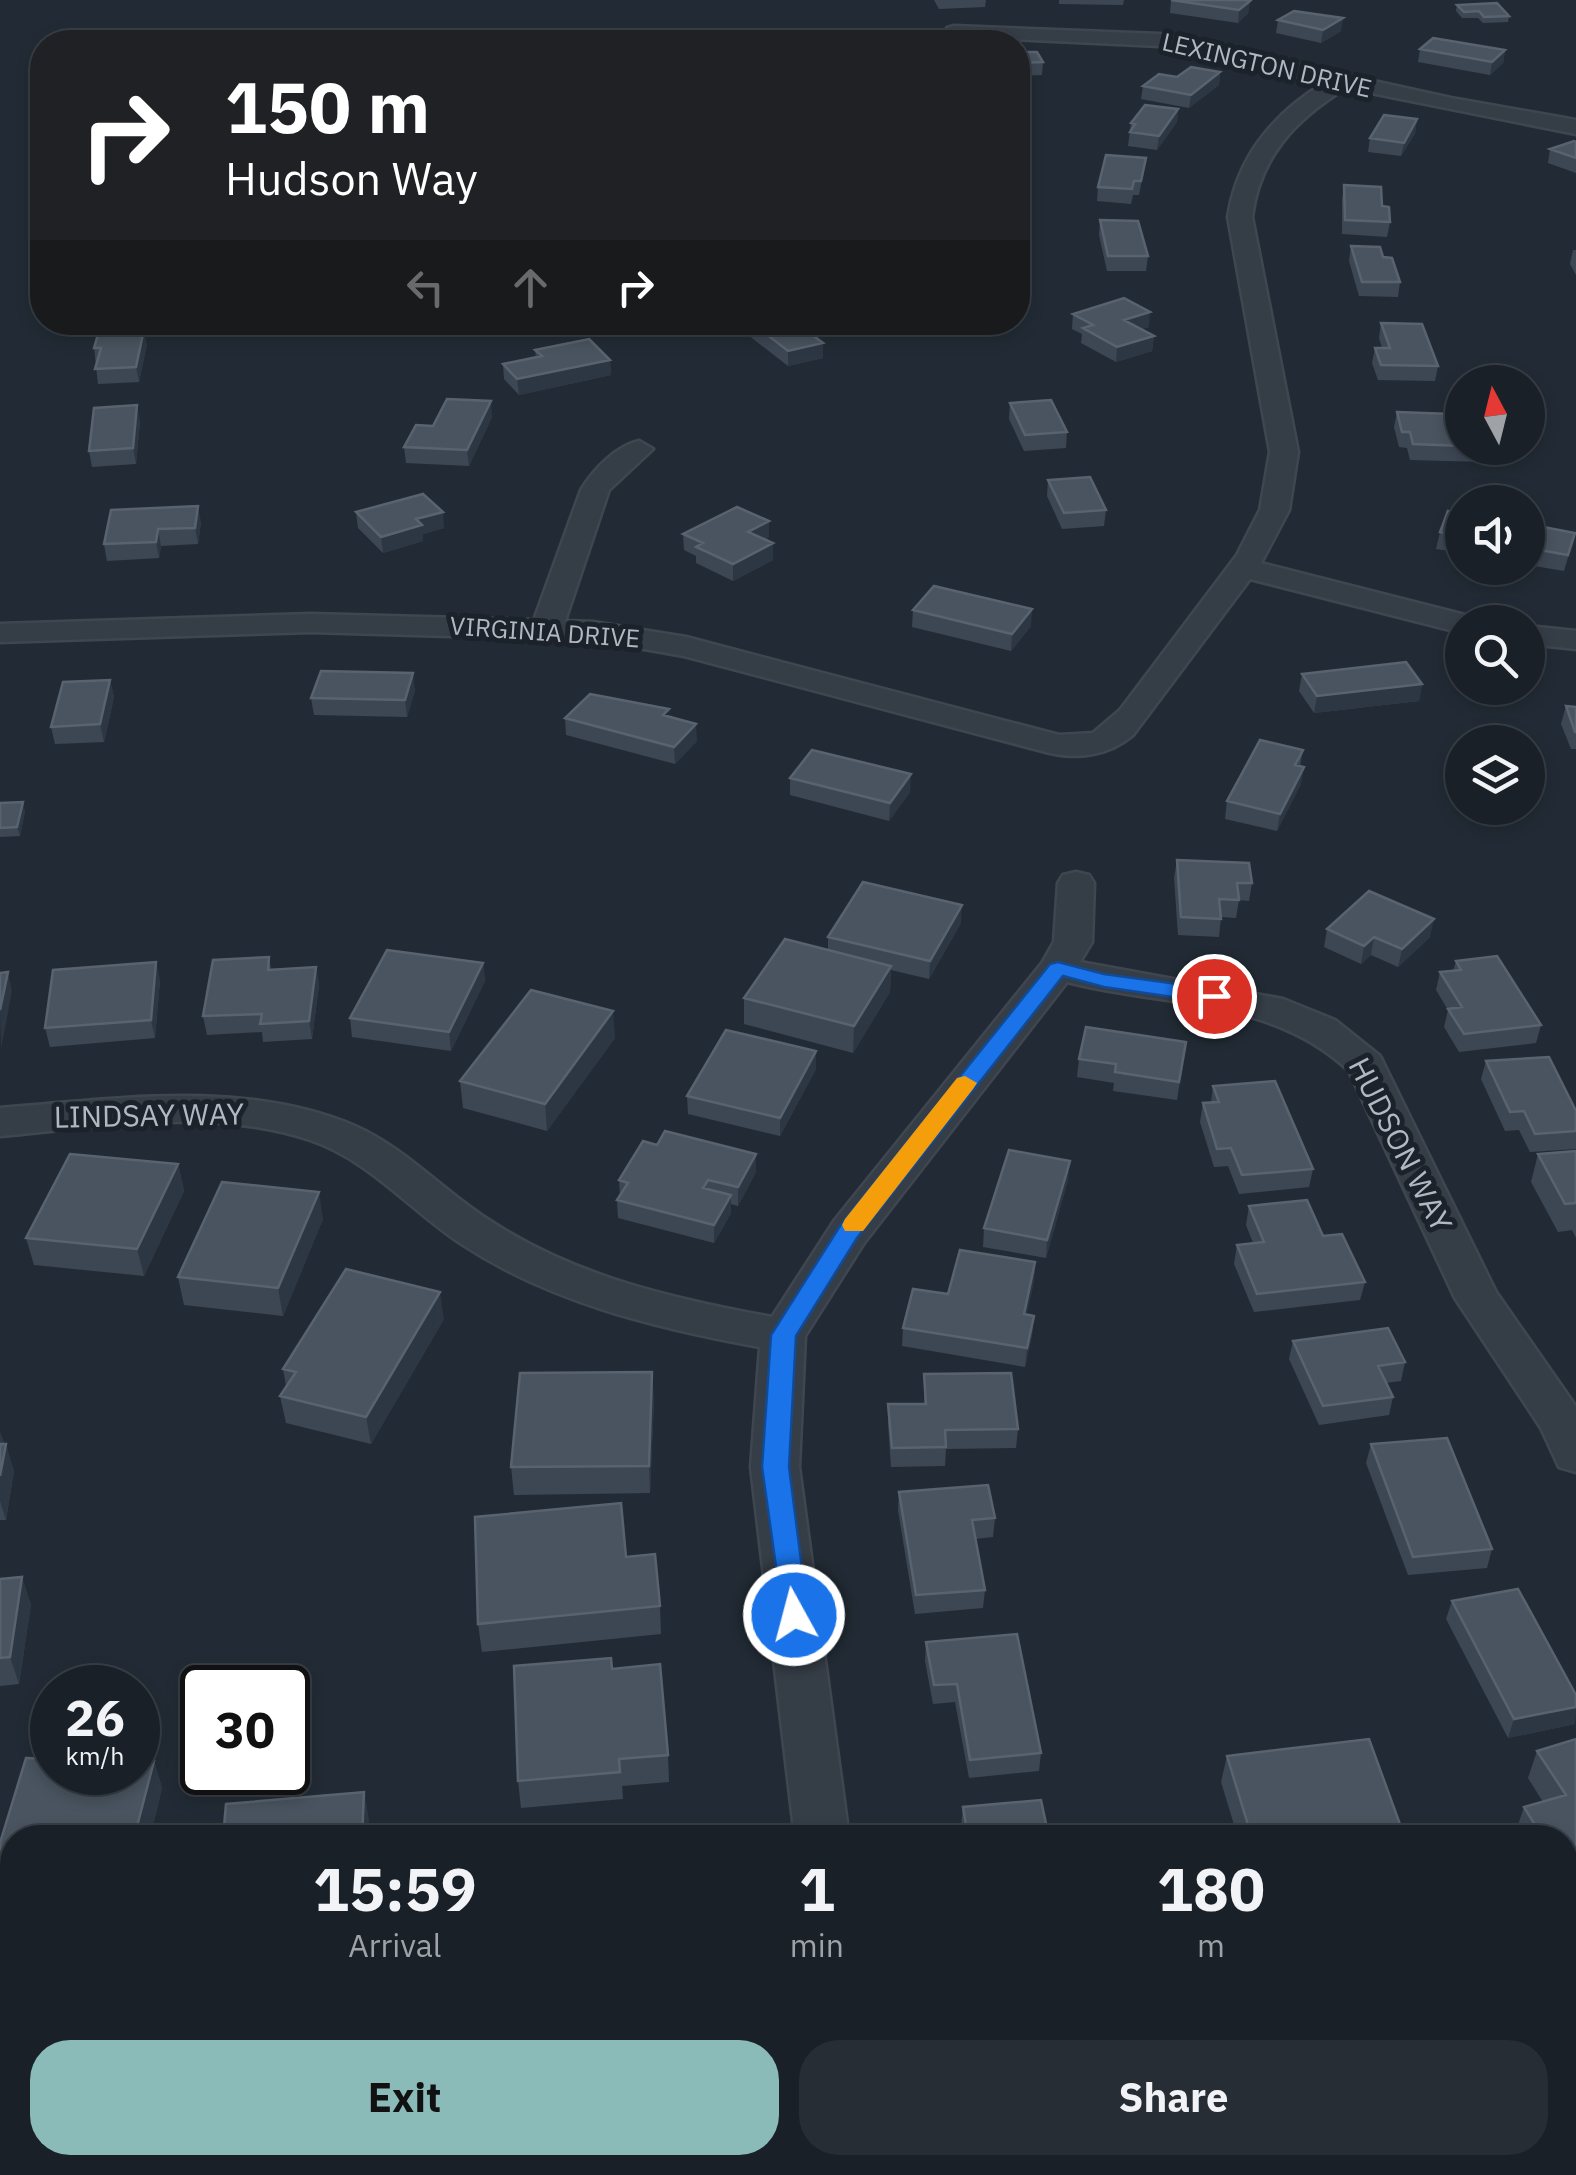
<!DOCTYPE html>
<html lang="en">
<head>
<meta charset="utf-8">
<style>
  :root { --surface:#1a2028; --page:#272d34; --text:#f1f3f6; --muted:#9fa3a8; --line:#383e45; --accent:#8bbbb9 }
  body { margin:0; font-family:"IBM Plex Sans",sans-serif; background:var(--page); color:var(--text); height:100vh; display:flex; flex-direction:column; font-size:38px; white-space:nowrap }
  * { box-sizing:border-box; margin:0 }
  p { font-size:32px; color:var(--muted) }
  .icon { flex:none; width:55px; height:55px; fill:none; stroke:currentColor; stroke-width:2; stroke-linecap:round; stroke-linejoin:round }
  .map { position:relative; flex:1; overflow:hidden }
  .sheet { position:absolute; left:0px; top:1825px; width:1578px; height:350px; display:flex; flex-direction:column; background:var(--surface); border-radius:40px 40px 0 0; box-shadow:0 5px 15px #0003,0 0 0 2px var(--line) }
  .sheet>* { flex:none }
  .top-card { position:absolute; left:30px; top:30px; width:1000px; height:305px; border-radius:40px; box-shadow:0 5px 15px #0003,0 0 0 2px var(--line); background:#202124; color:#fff; overflow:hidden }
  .needle { width:65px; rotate:353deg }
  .buttons { position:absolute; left:1445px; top:365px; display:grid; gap:20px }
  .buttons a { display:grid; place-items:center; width:100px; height:100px; border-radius:50%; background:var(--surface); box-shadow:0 5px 15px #0003,0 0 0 2px var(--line); font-size:50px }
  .speed { position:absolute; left:30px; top:1665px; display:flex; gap:20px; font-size:50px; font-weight:700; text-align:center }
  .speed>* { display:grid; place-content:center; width:130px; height:130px; border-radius:50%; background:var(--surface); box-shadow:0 5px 15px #0003,0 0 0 2px var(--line); line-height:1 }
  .speed small { font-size:25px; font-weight:400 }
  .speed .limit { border:5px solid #111; border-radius:15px; background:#fff; color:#111 }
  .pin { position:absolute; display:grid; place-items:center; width:85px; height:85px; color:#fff; margin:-42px; border:5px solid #fff; border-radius:50%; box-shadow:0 2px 10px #0007 }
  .me { position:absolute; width:110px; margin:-55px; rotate:353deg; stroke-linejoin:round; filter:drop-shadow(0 0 8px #0008) }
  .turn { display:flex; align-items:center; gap:35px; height:210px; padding:0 30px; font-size:45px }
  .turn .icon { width:130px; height:130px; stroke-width:2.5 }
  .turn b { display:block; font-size:70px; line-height:85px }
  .lanes { display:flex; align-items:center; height:95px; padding:0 30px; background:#0003; justify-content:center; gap:50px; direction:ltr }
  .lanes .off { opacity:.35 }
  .eta { display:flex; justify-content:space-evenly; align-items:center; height:170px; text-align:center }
  .eta b { font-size:60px; font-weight:700; line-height:70px }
  .button { display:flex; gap:20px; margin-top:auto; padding:20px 30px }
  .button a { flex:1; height:115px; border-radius:40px; background:var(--accent); color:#111; font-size:40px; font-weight:700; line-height:115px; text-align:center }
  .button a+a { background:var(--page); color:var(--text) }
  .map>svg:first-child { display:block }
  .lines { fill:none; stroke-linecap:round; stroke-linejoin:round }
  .minor-casing { stroke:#3f464f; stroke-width:5 }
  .minor { fill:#353d46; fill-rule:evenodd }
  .wall { fill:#3d4754 }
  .shaded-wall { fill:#2d3743 }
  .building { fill:#495460; stroke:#59636f; stroke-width:2.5 }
  .route { fill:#1a73e8; stroke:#114b97; stroke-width:2.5 }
  .slow { fill:#f59e0b }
  .labels { text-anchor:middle; stroke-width:10; stroke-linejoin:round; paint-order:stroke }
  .far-street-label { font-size:25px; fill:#b0b8c2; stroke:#1b222a }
  .street-label { font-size:30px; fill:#b0b8c2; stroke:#1b222a }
</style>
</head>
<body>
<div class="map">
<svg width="1576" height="2175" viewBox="0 0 1576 2175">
  <rect width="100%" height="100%" fill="#222b35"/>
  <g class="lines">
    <defs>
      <path id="minor" d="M954,26L1160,34L1451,98L1576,120V134L1346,88C1295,120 1260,156 1252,217L1298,452L1289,510L1261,563L1473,617L1477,622H1462V633L1250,579L1133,735C1108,756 1077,760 1046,752L684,656L593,640L311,632L0,642V624L311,614L534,620L581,490C593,470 616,446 639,441L653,449L609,490L565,621L593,622L686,637L1059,735L1093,733L1120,710L1237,555L1260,510L1270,452L1228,217C1237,157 1273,114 1324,83L1160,46L947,36V28Z
        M1528,626L1576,631V649L1528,644Z
        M1076,872L1089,875L1094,883L1092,942L1080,962L1283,999L1335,1020L1380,1056L1496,1292L1576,1407V1472L1559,1467L1541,1428L1455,1298L1349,1071C1273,998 1164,1007 1067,982L864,1243L805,1336L799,1467L849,1838H795L751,1467L760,1347C656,1328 549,1302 460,1243C409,1209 369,1160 310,1140C213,1107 100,1127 0,1136V1108C116,1099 244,1079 355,1126C407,1149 445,1193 492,1222C577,1277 673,1299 772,1317L834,1221L1042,963L1054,942L1058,883L1063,875Z
        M1576,2008V2062L1565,2063V2009Z
        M0,2040L12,2042V2098L0,2096Z
        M833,2162H893L894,2175H834Z"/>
    </defs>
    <use href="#minor" class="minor-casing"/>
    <use href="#minor" class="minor"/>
  </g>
  <path class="wall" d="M934,0H986L985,7L939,9Z
    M1059,0H1124L1123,5L1059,4Z
    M1171,0L1250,1L1248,13L1238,23L1170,13Z
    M1457,5L1509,16L1508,22L1483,23L1478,18H1462L1456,11Z
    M1278,20L1341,31L1321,43L1276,33Z
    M1420,49L1505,50L1503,63L1490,75L1418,62Z
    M1018,52L1043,62L1042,75L1018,76Z
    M1220,72L1219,85L1189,108L1141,99L1143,86L1177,77Z
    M1178,109L1177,122L1157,150L1128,146L1131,123Z
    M1417,119L1415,133L1401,156L1368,152L1370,138Z
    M1576,142V173L1548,163L1550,149Z
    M1146,158L1139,195H1133L1131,204L1097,201L1098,187Z
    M1344,185L1382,206L1390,222L1387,237L1342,234V199Z
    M1100,220L1148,256L1146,271H1107L1099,235Z
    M1351,246L1383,257L1400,282L1398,297L1359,296L1349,261Z
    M1573,250H1576V275L1570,264Z
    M1073,314L1149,327L1141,329L1154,336L1152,351L1116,362L1081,343L1082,334L1072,329Z
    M748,322H795L823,343V358L788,366L748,335Z
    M1381,323L1438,366L1435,381L1378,380L1372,363L1375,348H1382L1379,338Z
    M147,344L139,382L98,384L94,348Z
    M535,350L610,360L611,375L519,395L504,379L503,364L536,357Z
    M1010,403L1067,432L1066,448L1024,451L1009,419Z
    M1397,412L1454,428H1462V448H1486L1483,462L1410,460L1407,448L1399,447L1394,427Z
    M492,417L469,466L406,463L404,447L433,426Z
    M140,421L136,464L92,467L89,451Z
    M1048,480L1106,510L1104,526L1062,529L1047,496Z
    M111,510L201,522L198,544L161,546L159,558L107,561L104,544Z
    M356,512L444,528L423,534V541L383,553L358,528Z
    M1462,513V553L1436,549L1440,532Z
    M769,521V537L765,540L773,543V560L733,581L696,563V556L684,550L683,534Z
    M1528,524L1575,533L1564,571L1528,565Z
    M913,610L1031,626L1011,651L912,627Z
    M1302,674L1422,684L1419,701L1314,713L1299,691Z
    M110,680L114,697L104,742L55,744L51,727Z
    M415,690L407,717L314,715L311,698Z
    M1566,706L1576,707V749H1571L1561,724Z
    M565,718L697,741L675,764L566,735Z
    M1303,750L1300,766L1301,784L1277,831L1225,819L1227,801Z
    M790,778L910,792L889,821L790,795Z
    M0,803L25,811L20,836L0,837Z
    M1177,860L1252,883L1249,901L1239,900L1236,918L1221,917L1219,937L1178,935L1174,878Z
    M961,923L929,979L891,970L890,992L853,1053L744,1024V998L828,950V937Z
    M1327,929L1430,937L1398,967L1371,955L1361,964L1324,947Z
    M269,957L271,969L316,967L319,985L312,1039L263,1042L262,1032L207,1035L203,1016Z
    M1456,961L1541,1025L1536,1043L1459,1052L1444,1027L1448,1010L1436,990L1440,972L1453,971Z
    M483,963L485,981L451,1051L352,1037L350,1018Z
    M160,980L155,1038L50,1047L45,1028Z
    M615,1038L547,1131L463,1108L460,1081Z
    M1186,1042L1177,1100L1113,1091L1114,1083L1077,1077L1079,1059Z
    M1486,1061L1576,1111V1149L1530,1152L1519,1130L1505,1131L1481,1079Z
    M816,1069L780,1136L688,1114L687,1096Z
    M1213,1086L1313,1169L1309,1187L1239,1194L1228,1166L1214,1167L1200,1122L1203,1103L1211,1102Z
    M657,1145L756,1154V1172L738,1206L731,1204V1213L714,1243L618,1218L617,1200L620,1196L619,1180Z
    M1576,1151V1238L1572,1230L1558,1232L1531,1182L1538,1154Z
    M178,1164L184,1191L144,1276L34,1265L26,1238Z
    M1068,1180L1046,1258L983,1247L984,1228Z
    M1249,1206L1323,1236L1365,1282L1360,1300L1254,1312L1234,1264L1237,1245L1253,1243L1246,1225Z
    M323,1219L283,1316L184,1305L178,1277Z
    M1035,1262L1034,1281L1026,1315L1034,1316L1032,1335L1025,1367L902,1346L903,1328L948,1294Z
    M444,1319L371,1444L286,1423L280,1396L286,1386L283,1369Z
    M1293,1341L1405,1362L1401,1381L1386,1383L1393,1397L1389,1415L1319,1425L1289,1359Z
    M924,1374L1018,1429L1016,1448L946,1449L945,1466L891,1467L888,1423V1404H924Z
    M654,1399L650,1493L514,1495L511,1467Z
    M0,1432L14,1471L6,1520H0Z
    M1371,1444L1492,1549L1487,1568L1408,1575L1366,1463Z
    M899,1492L995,1518L993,1537L975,1539L985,1590L983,1608L915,1614L898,1510Z
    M626,1557L660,1606L661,1634L482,1652L478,1624Z
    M0,1579L31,1604L19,1684L0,1686Z
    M1452,1601L1576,1695L1575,1724L1508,1738L1446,1619Z
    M926,1642L1041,1753L1039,1771L969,1778L955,1702L933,1704L925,1661Z
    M612,1669L668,1755L669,1782L622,1786L623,1799L521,1808L518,1781Z
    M1576,1739V1902L1565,1905V1838H1517L1515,1834L1524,1807L1543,1802L1528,1778L1537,1751Z
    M1227,1756L1405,1838H1238L1221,1782Z
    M26,1758L52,1759V1772H138V1761H154L162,1788L150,1838H12V1911H0V1843Z
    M963,1807L1049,1838H964L961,1826Z"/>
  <path class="shaded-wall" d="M1250,1L1248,13L1238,23L1239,10Z
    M1343,18L1341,31L1321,43L1323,30Z
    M1505,50L1503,63L1490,75L1492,62Z
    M1220,72L1219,85L1189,108L1191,95Z
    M1178,109L1177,122L1157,150L1159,136Z
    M1417,119L1415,133L1401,156L1404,143Z
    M1150,312L1149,327L1122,335L1124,320Z
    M144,329L147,344L139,382L136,367Z
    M1154,336L1152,351L1116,362L1117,347Z
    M823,343V358L788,366V351Z
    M610,360L611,375L519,395L517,379Z
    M491,401L492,417L469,466L467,450Z
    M137,405L140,421L136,464L133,448Z
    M198,506L201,522L198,544L195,528Z
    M443,512L444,528L423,534V541L383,553L381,537L416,519Z
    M769,521V537L748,548V532Z
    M158,529L161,546L159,558L156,542Z
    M773,543V560L733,581V564Z
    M1032,609L1031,626L1011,651L1012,634Z
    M413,673L415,690L407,717L405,700Z
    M110,680L114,697L104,742L100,724Z
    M1422,684L1419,701L1314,713L1317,696Z
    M696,724L697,741L675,764L674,747Z
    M1304,767L1301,784L1277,831L1280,814Z
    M911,774L910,792L889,821L890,803Z
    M23,802L25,811L20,836L17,827Z
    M962,905L961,923L929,979L930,961Z
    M1434,919L1430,937L1398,967L1402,949Z
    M1374,937L1371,955L1361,964L1364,946Z
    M156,962L160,980L155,1038L151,1020Z
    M483,963L485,981L451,1051L449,1032Z
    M891,966L890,992L853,1053L854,1026Z
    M316,967L319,985L312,1039L309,1021Z
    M8,972L12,991L1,1049L0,1010Z
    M613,1011L615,1038L547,1131L545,1104Z
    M816,1051V1069L780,1136V1118Z
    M756,1154V1172L738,1206V1187Z
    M1070,1161L1068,1180L1046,1258L1047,1240Z
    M178,1164L184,1191L144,1276L137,1249Z
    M319,1192L323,1219L283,1316L278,1288Z
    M731,1195V1213L714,1243V1225Z
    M1035,1262L1034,1281L1023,1333L1024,1314Z
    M440,1292L444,1319L371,1444L366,1417Z
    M1034,1316L1032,1335L1025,1367L1027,1348Z
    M652,1372L654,1399L650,1493L649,1466Z
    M0,1432L5,1448L6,1444L14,1471L6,1520L0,1501Z
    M22,1577L31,1604L19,1684L10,1657Z
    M1576,1707L1575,1724L1508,1738L1514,1719Z
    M154,1761L162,1788L150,1838H134Z
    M364,1792L369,1819L368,1838H362Z
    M1576,1879V1902L1565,1905V1894L1570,1880Z"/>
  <path class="building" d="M1171,0H1245L1250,1L1239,10Z
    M1497,3L1509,16L1484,17L1479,11L1464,12L1457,5Z
    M1294,11L1343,18L1323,30L1278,20Z
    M1433,38L1505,50L1492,62L1420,49Z
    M1018,52H1037L1043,62L1018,63Z
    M1191,67L1220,72L1191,95L1143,86L1159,74L1177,77Z
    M1145,105L1178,109L1159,136L1130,132L1135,124L1131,123Z
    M1384,115L1417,119L1404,143L1370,138Z
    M1574,141L1576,142V158L1550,149Z
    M1106,155L1146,158L1141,181H1134L1132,189L1098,187Z
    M1344,185L1381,187L1382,206L1389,207L1390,222L1345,220Z
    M1100,220L1138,221L1148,256H1108Z
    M1351,246L1380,247L1383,257L1392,258L1400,282H1362Z
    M1124,298L1150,312L1124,320L1154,336L1117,347L1083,328L1093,325L1073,314Z
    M751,322H795L823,343L788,351Z
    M1381,323L1422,324L1438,366L1381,365L1375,348H1390Z
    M144,329L136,367L95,369L101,348H94L99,331Z
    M589,339L610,360L517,379L503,364L542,356L535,350Z
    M447,399L491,401L467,450L404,447L416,425L433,426Z
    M1051,400L1067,432L1025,435L1010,403Z
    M137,405L133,448L89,451L94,408Z
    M1397,412L1451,414L1454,428H1462V446L1413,444L1410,432H1402Z
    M1090,477L1106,510L1064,513L1048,480Z
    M423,494L443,512L416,519L422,525L381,537L356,512Z
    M198,506L195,528L158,529L156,542L104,544L111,510Z
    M737,507L769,521L748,532L773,543L733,564L696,547L703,543L683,534Z
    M1448,511L1462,513V536L1440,532Z
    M1528,524L1575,533L1568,555L1528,548Z
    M934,586L1032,609L1012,634L913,610Z
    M1406,662L1422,684L1317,696L1302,674Z
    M321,671L413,673L405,700L311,698Z
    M110,680L100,724L51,727L63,682Z
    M590,694L669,709L663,715L696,724L674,747L565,718Z
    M1566,706L1576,707V732H1575Z
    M1260,740L1303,750L1295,765L1304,767L1280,814L1227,801Z
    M812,750L911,774L890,803L790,778Z
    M23,802L17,827L0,828V803Z
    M1177,860L1249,863L1252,883H1237L1239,900L1219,899L1221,919L1181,917Z
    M863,882L962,905L930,961L828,937Z
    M1369,891L1434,919L1402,949L1374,937L1364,946L1327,929Z
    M785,939L891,966L854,1026L744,998Z
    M387,950L483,963L449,1032L350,1018Z
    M1497,956L1541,1025L1464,1034L1448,1009L1462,1007L1440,972L1461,970L1456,961Z
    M269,957L268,970L316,967L309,1021L260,1024L262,1014L203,1016L213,960Z
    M156,962L151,1020L45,1028L53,970Z
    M8,972L0,1010V973Z
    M531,990L613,1011L545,1104L460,1081Z
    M1086,1027L1186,1042L1179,1082L1115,1072L1116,1064L1079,1059Z
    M726,1030L816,1051L780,1118L687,1096Z
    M1549,1057L1576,1111V1131L1535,1134L1524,1111L1510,1112L1486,1061Z
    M1275,1081L1313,1169L1242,1175L1231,1148L1217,1149L1203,1103L1219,1102L1213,1086Z
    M665,1131L756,1154L738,1187L708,1180L703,1188L731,1195L714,1225L617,1200L628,1183L619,1180L643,1141L657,1145Z
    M1009,1150L1070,1161L1047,1240L984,1228Z
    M1576,1151V1203L1565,1204L1538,1154Z
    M70,1154L178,1164L137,1249L26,1238Z
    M222,1182L319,1192L278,1288L178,1277Z
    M1307,1200L1323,1236L1342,1234L1365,1282L1257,1294L1237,1245L1264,1242L1249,1206Z
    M960,1250L1035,1262L1024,1314L1034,1316L1027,1348L903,1328L913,1289L948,1294Z
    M346,1269L440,1292L366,1417L280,1396L296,1372L283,1369Z
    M1388,1328L1405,1362L1378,1366L1393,1397L1323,1406L1293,1341Z
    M652,1372L649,1466L511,1467L520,1373Z
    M1011,1373L1018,1429L945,1430L946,1447L892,1448L888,1404H926L924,1374Z
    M1447,1438L1492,1549L1413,1557L1371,1444Z
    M0,1444H6L0,1476Z
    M988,1485L995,1518L972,1520L985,1590L916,1595L899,1492Z
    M621,1503L626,1557L655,1554L660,1606L478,1624L475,1517Z
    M22,1577L10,1657L0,1658V1579Z
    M1518,1589L1576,1695V1707L1514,1719L1452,1601Z
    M1017,1634L1041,1753L970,1760L957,1684L934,1685L926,1642Z
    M611,1658L612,1669L660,1664L668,1755L619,1759L620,1772L518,1781L514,1666Z
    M1369,1739L1405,1838H1335L1332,1830L1252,1838L1227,1756Z
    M1576,1739V1879L1570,1880L1565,1872V1838H1543L1524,1807L1566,1795L1537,1751Z
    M26,1758L52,1759V1772H138V1761H154L134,1838H12V1885H0V1843Z
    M364,1792L362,1838H223L226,1804Z
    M1041,1800L1049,1838H968L963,1807Z
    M1576,2158V2175H1465L1463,2169L1527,2162H1565V2159Z
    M1414,2165L1417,2175L1339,2174Z"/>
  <path class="route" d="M1058,962L1104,974L1214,989L1225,996L1214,1003L1104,987L1063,976L857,1238L796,1336L789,1467L808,1615L804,1623L794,1627L784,1623L762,1467L771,1335L840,1226L1050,964Z"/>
  <path class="slow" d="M965,1076L977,1083L973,1089L863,1231H845L842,1225L845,1219L957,1078Z"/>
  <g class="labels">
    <g class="far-street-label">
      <text transform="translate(1267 65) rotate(13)" y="9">LEXINGTON DRIVE</text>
      <text transform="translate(545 632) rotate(4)" y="9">VIRGINIA DRIVE</text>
    </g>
    <g class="street-label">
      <text transform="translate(149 1116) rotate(-1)" y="10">LINDSAY WAY</text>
      <text transform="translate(1400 1145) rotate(63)" y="10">HUDSON WAY</text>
    </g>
  </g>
</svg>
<div class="buttons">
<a><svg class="needle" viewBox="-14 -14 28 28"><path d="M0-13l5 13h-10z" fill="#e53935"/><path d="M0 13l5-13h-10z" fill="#9fa3a8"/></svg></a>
<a><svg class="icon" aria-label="sound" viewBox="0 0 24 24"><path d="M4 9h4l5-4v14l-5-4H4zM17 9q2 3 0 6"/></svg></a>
<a><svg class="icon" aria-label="search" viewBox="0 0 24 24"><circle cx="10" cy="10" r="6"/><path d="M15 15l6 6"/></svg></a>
<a><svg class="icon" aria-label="layers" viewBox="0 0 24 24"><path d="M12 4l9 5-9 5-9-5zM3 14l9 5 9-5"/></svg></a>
</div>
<div class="speed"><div>26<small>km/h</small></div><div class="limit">30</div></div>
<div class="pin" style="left:1214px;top:996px;background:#d93025"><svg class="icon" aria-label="arrive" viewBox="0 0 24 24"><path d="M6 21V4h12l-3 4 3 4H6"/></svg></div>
<svg class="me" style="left:794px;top:1615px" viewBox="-20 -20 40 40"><circle r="17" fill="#1a73e8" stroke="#fff" stroke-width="3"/><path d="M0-11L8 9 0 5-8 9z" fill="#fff"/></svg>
<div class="top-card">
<div class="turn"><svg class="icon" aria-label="right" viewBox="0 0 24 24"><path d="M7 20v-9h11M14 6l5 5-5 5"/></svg><div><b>150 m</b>Hudson Way</div></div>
<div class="lanes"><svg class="icon off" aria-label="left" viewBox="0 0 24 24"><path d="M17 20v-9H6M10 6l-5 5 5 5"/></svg><svg class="icon off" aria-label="ahead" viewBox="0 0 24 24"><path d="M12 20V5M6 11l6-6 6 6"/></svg><svg class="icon" aria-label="right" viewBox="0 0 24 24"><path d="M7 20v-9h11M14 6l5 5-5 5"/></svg></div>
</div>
<section class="sheet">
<div class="eta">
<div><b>15:59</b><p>Arrival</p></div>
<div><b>1</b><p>min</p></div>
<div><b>180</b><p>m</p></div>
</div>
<div class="button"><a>Exit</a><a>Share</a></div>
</section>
</div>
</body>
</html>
